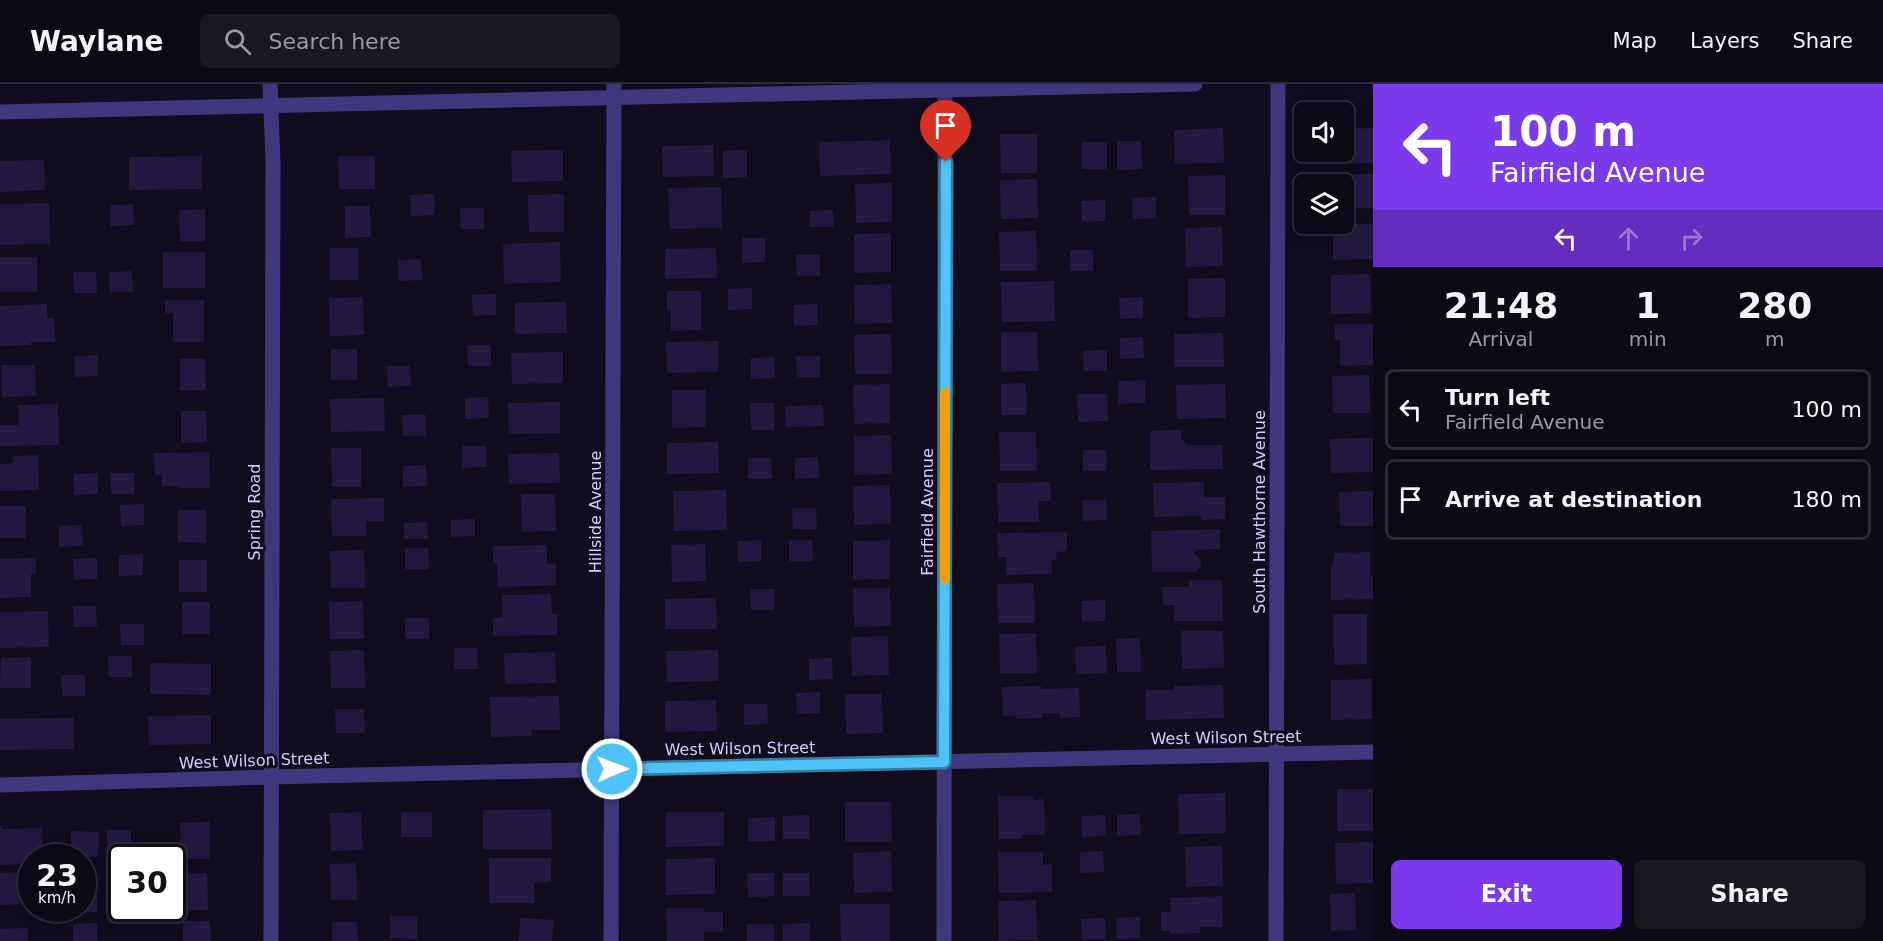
<!DOCTYPE html>
<html lang="en">
<head>
<meta charset="utf-8">
<style>
  :root { --surface:#0d0a17; --page:#1b1824; --text:#f1f3f6; --muted:#9a9aa1; --line:#2d2b36; --accent:#7c3aed }
  body { margin:0; font-family:"DejaVu Sans",sans-serif; background:var(--page); color:var(--text); height:100vh; display:flex; flex-direction:column; font-size:22px; white-space:nowrap }
  * { box-sizing:border-box; margin:0 }
  p { font-size:20px; color:var(--muted) }
  .icon { flex:none; width:33px; height:33px; fill:none; stroke:currentColor; stroke-width:2; stroke-linecap:round; stroke-linejoin:round }
  .map { position:relative; flex:1; overflow:hidden }
  .side { display:flex; flex-direction:column; background:var(--surface); width:510px }
  .side>* { flex:none }
  .top-card { background:#7c3aed; color:#fff; overflow:hidden }
  .buttons { position:absolute; left:1294px; top:18px; display:grid; gap:12px }
  .buttons a { display:grid; place-items:center; width:60px; height:60px; border-radius:9px; background:var(--surface); box-shadow:0 3px 15px #0003,0 0 0 2px var(--line); font-size:30px }
  .speed { position:absolute; left:18px; top:760px; display:flex; gap:12px; font-size:30px; font-weight:700; text-align:center }
  .speed>* { display:grid; place-content:center; width:78px; height:78px; border-radius:50%; background:var(--surface); box-shadow:0 3px 15px #0003,0 0 0 2px var(--line); line-height:1 }
  .speed small { font-size:15px; font-weight:400 }
  .speed .limit { border:3px solid #111; border-radius:9px; background:#fff; color:#111 }
  .pin { position:absolute; display:grid; place-items:center; width:51px; height:51px; color:#fff; margin:-62px -26px; border-radius:50% 50% 50% 0; rotate:-45deg; box-shadow:0 0 6px #0007 }
  .pin .icon { rotate:45deg }
  .me { position:absolute; width:66px; margin:-33px; rotate:89deg; stroke-linejoin:round; filter:drop-shadow(0 0 4px #0008) }
  .turn { display:flex; align-items:center; gap:21px; height:126px; padding:0 18px; font-size:27px }
  .turn .icon { width:78px; height:78px; stroke-width:2.5 }
  .turn b { display:block; font-size:42px; line-height:51px }
  .lanes { display:flex; align-items:center; height:57px; padding:0 18px; background:#0003; justify-content:center; gap:30px; direction:ltr }
  .lanes .off { opacity:.35 }
  .eta { display:flex; justify-content:space-evenly; align-items:center; height:102px; text-align:center }
  .eta b { font-size:36px; font-weight:700; line-height:42px }
  .button { display:flex; gap:12px; margin-top:auto; padding:12px 18px }
  .button a { flex:1; height:69px; border-radius:9px; background:var(--accent); color:#fff; font-size:24px; font-weight:700; line-height:69px; text-align:center }
  .button a+a { background:var(--page); color:var(--text) }
  ul { padding:0; list-style:none }
  li { display:flex; align-items:center; gap:18px; height:81px; margin:0 12px 9px; padding:0 6px; border:3px solid var(--line); border-radius:9px }
  li div { flex:1 }
  li b { display:block; font-size:22px }
  li em { font-style:normal }
  header { display:flex; align-items:center; gap:36px; box-sizing:border-box; height:84px; padding:0 30px; background:var(--surface); border-bottom:2px solid var(--line) }
  header strong { font-size:28px }
  nav { display:flex; gap:33px; margin-inline-start:auto; font-size:21px }
  .search { width:420px; height:54px; background:var(--page); display:flex; align-items:center; gap:15px; box-sizing:border-box; padding:0 21px; border-radius:9px; color:var(--muted); font-size:22px }
  main { display:flex; flex:1; min-height:0 }
  .map>svg:first-child { display:block }
  .building { fill:#231940 }
  .lines { fill:none; stroke-linecap:round; stroke-linejoin:round }
  .minor { stroke:#3f387e; stroke-width:15 }
  .route-casing { stroke:#337fa1; stroke-width:15 }
  .route { stroke:#4fc3f7; stroke-width:10 }
  .slow { stroke:#f59e0b; stroke-width:10 }
  .labels { text-anchor:middle; stroke-width:6; stroke-linejoin:round; paint-order:stroke }
  .street-label { font-size:16px; fill:#d4ccfe; stroke:#110d1f }
</style>
</head>
<body>
<header>
<strong>Waylane</strong>
<div class="search"><svg class="icon" aria-label="search" viewBox="0 0 24 24"><circle cx="10" cy="10" r="6"/><path d="M15 15l6 6"/></svg>Search here</div>
<nav><a>Map</a><a>Layers</a><a>Share</a></nav>
</header>
<main>
<div class="map">
<svg width="1373" height="857" viewBox="0 0 1373 857">
  <rect width="100%" height="100%" fill="#110d1f"/>
  <path class="building" d="M1223,44L1224,79L1175,80L1174,46Z
    M1373,44V79L1334,80V68H1344V45Z
    M1000,50H1037V89H1001Z
    M890,56L891,90L820,92L819,58Z
    M1117,57H1141L1142,85L1117,86Z
    M1082,58H1107V85H1082Z
    M713,61L714,92L663,93L662,62Z
    M563,66V97L512,98L511,67Z
    M747,66V93L723,94V67Z
    M202,72V105L129,106V73Z
    M338,72H375V105H339Z
    M44,76L45,106L0,108V77Z
    M1373,90V124L1344,125V100H1334V91Z
    M1225,91V131H1189L1188,92Z
    M1037,95L1038,134L1001,135L1000,96Z
    M892,99V138L856,139L855,100Z
    M721,103L722,144L670,145L668,104Z
    M434,110L435,131L411,132L410,111Z
    M564,110V148H529L528,111Z
    M1156,113V134L1133,135L1132,114Z
    M1105,116V137L1082,138L1081,117Z
    M49,119L50,160L0,161V120Z
    M133,120L134,141L110,142V121Z
    M345,122H370L371,153L345,154Z
    M460,124H484V145H461Z
    M205,125V157H180L179,126Z
    M833,126L834,143H810V127Z
    M1373,140V175L1333,176V141Z
    M1222,143L1223,182L1186,183L1185,144Z
    M1036,147L1037,187H1000L999,148Z
    M891,149V188L854,189V150Z
    M742,154H765V178L742,179Z
    M560,158L561,198L504,200L503,160Z
    M330,164H358V196H330Z
    M716,164L717,194L665,195V165Z
    M1070,166H1093V187H1070Z
    M163,168H205V204H163Z
    M796,171H820V192H797Z
    M0,173H37V208H0Z
    M421,175L422,196L398,197V176Z
    M132,187L133,208H110L109,188Z
    M73,188H96L97,209H74Z
    M1370,190L1371,229L1331,230V191Z
    M1225,194V233L1188,234V195Z
    M1054,197L1055,237L1002,238L1001,198Z
    M891,200L892,239L855,240L854,201Z
    M752,204V225L728,226V205Z
    M667,207H701V246L671,247V226L667,227Z
    M496,210V231L473,232L472,211Z
    M363,213L364,251L330,252L329,214Z
    M1143,213V234L1120,235L1119,214Z
    M165,216H204V258H173V229H165Z
    M566,218L567,249L515,250V219Z
    M47,220V234H54L55,258H31V261L0,262V222Z
    M817,220L818,241L794,242V221Z
    M1335,240H1373V281L1340,282V256H1335Z
    M1001,248H1037L1038,287L1001,288Z
    M1223,249L1224,283H1174V250Z
    M891,250L892,290H855L854,251Z
    M1143,253L1144,274L1120,275V254Z
    M718,257V288L667,289L666,258Z
    M467,261H491V282H468Z
    M331,265H357V296H331Z
    M1107,266V287H1084L1083,267Z
    M563,268V299L512,300L511,269Z
    M98,271V292L75,293L74,272Z
    M796,272H820V293H797Z
    M774,273L775,294L751,295V274Z
    M180,275H205L206,306L180,307Z
    M2,281H35L36,312L2,313Z
    M387,282H410L411,302L388,303Z
    M1369,291L1370,329H1333L1332,292Z
    M1145,296V319L1118,320V297Z
    M1026,299L1027,331H1001V300Z
    M890,300V339L854,340L853,301Z
    M1225,300L1226,334L1177,335L1176,301Z
    M672,306H706V343L672,344Z
    M1077,310H1107L1108,337L1078,338Z
    M488,313L489,334L465,335V314Z
    M384,314L385,347L331,348L330,315Z
    M560,318V349L509,350L508,319Z
    M750,319H774V346H751Z
    M58,320L59,361L0,362V341H19L18,321Z
    M823,321L824,342L786,343L785,322Z
    M181,327H206L207,358L181,359Z
    M402,331H426V352H403Z
    M1181,346V355L1188,361H1222L1223,385L1150,386V347Z
    M999,348H1036L1037,387H1000Z
    M891,351L892,390L854,391V352Z
    M1373,354V388L1331,389L1330,355Z
    M718,358L719,389L667,390V359Z
    M462,362H486V383L462,384Z
    M331,364H361V403H332Z
    M1083,366H1106L1107,387H1083Z
    M209,368L210,404H179V402H162V391H155L154,369Z
    M559,369L560,399L509,400L508,370Z
    M38,371L39,406L0,407V380L13,379V372Z
    M818,373L819,394L795,395V374Z
    M748,374H771L772,395H748Z
    M426,381L427,402L403,403V382Z
    M98,389V410L74,411V390Z
    M110,389H134V410H111Z
    M1050,398L1051,417H1038L1039,438H998L997,399Z
    M1204,398V413H1225V435L1201,436V432L1154,433L1153,399Z
    M890,401L891,440L854,441L853,402Z
    M726,406L727,446L674,447L673,407Z
    M1373,407V442H1340L1339,408Z
    M521,410H555L556,447L522,448Z
    M384,414V437H366V452H332L331,415Z
    M1082,416H1106L1107,436L1083,437Z
    M144,420V441L121,442L120,421Z
    M0,422H26V454H0Z
    M792,424H816L817,445H793Z
    M178,426H206V459L178,458Z
    M475,435V452L451,453V436Z
    M427,438L428,455H404V439Z
    M82,441L83,462L59,463V442Z
    M1220,445V465L1195,466V470L1201,476V482L1196,488H1152L1151,447Z
    M1067,448V467L1056,468L1057,474L1051,478L1052,490L1006,491V473H998L997,449Z
    M761,456V477L738,478V457Z
    M789,456H812L813,477H789Z
    M890,456V495L853,496V457Z
    M705,460L706,497L672,498L671,461Z
    M547,461V480L556,479V501L498,503L497,479H493V462Z
    M405,464H428L429,485H405Z
    M364,466L365,504H331L330,467Z
    M1370,468V492H1373V515L1331,516V481L1334,480V469Z
    M143,470V491L119,492V471Z
    M36,474V490H31V513L0,514V475Z
    M97,474V495L74,496L73,475Z
    M179,476H207V508H179Z
    M1189,496H1222L1223,537H1174V521H1163L1162,503H1189Z
    M1034,499L1035,539H998L997,500Z
    M853,504H890L891,542L854,543Z
    M750,505H774V526H751Z
    M551,510L552,530H557V551L493,552V534L502,533V511Z
    M716,514L717,545H665V515Z
    M1105,516V537L1082,538V517Z
    M363,517L364,555H330L329,518Z
    M182,518H210V550H182Z
    M73,522H96L97,543H74Z
    M48,527L49,563L0,564V528Z
    M1333,530H1367V580L1334,581Z
    M405,534H429V555H405Z
    M120,540H144V561H121Z
    M1181,547H1223L1224,584L1182,585Z
    M1036,549L1037,589H1000L999,550Z
    M888,552L889,591L852,592L851,553Z
    M1140,554L1141,588H1117L1116,555Z
    M1106,562L1107,589L1076,590L1075,563Z
    M454,564H477L478,585H454Z
    M364,566L365,604H331L330,567Z
    M718,566V597L667,598L666,567Z
    M555,568L556,599L505,600L504,569Z
    M108,572H132V593H109Z
    M31,573V604H0L1,574Z
    M832,574L833,595L809,596V575Z
    M150,579L211,580V611L150,610Z
    M61,591H85V612H62Z
    M1372,595V635L1331,636V596Z
    M1223,601L1224,634L1146,636V606H1174V602Z
    M1041,602V605L1079,604L1080,633L1060,634V629H1042V634L1016,635V632H1003L1002,603Z
    M820,608V629L797,630L796,609Z
    M845,610H882L883,649L846,650Z
    M559,612L560,646H531L532,652L491,653L490,613Z
    M716,616L717,647L665,648V617Z
    M744,620H767L768,640L744,641Z
    M335,625H364L365,649H336Z
    M211,631V660L149,661L148,632Z
    M74,634V665L0,666V635Z
    M1337,705H1373V747H1337Z
    M1225,709L1226,749L1179,750L1178,710Z
    M998,712H1033V716L1044,715L1045,751H1022V755H999Z
    M845,718H891L892,758H845Z
    M551,725L552,765H483V726Z
    M361,728L363,766L331,767L330,729Z
    M401,728H432V753H401Z
    M666,728H724V762L666,763Z
    M1140,730L1141,751L1117,752V731Z
    M809,731L810,755H783V732Z
    M1105,731L1106,752L1082,753V732Z
    M775,733V757H748V734Z
    M210,738V775H181L180,739Z
    M0,742H2V745L42,744L43,774H32V780L0,781Z
    M107,746H131V767H107Z
    M71,747L99,748L98,773H71Z
    M1373,758V799L1336,800L1335,759Z
    M1222,762L1223,802L1186,803L1185,763Z
    M891,767L892,808L854,809L853,769Z
    M1103,767L1104,788L1080,789V768Z
    M998,768H1043V781L1052,780V808L999,809Z
    M489,774H551V798L534,799L535,819H489Z
    M715,774V810L666,811V775Z
    M356,779L357,816H331L330,780Z
    M32,788V820L0,821V789Z
    M207,789L208,826H178L177,790Z
    M747,789H774V812L748,813Z
    M783,789H809L810,812H783Z
    M97,798V828H72V825H82V799Z
    M1355,809L1356,846L1331,847L1330,810Z
    M1222,812L1223,843H1200V849L1170,850V847H1161V828H1171L1170,814Z
    M1036,816L1037,856L999,857L998,817Z
    M840,820H890V857H841Z
    M666,824H704V828H723V848H704V857H667Z
    M390,832H417V855L390,854Z
    M1140,833V854L1117,855L1116,834Z
    M520,834L554,836L552,857H519Z
    M1105,834L1106,855H1082L1081,835Z
    M183,837H210L211,857H183Z
    M332,838H357L358,857H332Z
    M97,839V857H73V840Z
    M810,839V857H783V840Z
    M747,840H774V857H747Z
    M28,844V857H0V845Z"/>
  <g class="lines">
    <path class="minor" d="M270,0L273,78L271,857
      M0,28L1195,0
      M0,701L271,693L1373,668
      M611,857L614,0
      M944,857L945,0
      M1276,857L1278,0"/>
  </g>
  <g class="lines">
    <defs>
      <path id="route" d="M612,685L944,678L946,78"/>
    </defs>
    <use href="#route" class="route-casing"/>
    <use href="#route" class="route"/>
    <path class="slow" d="M945,495V309"/>
  </g>
  <g class="labels">
    <g class="street-label">
      <text transform="translate(254 428) rotate(-90)" y="6">Spring Road</text>
      <text transform="translate(595 428) rotate(-90)" y="6">Hillside Avenue</text>
      <text transform="translate(927 428) rotate(-90)" y="6">Fairfield Avenue</text>
      <text transform="translate(1259 428) rotate(-90)" y="6">South Hawthorne Avenue</text>
      <text transform="translate(1226 653) rotate(-1)" y="6">West Wilson Street</text>
      <text transform="translate(740 664) rotate(-1)" y="6">West Wilson Street</text>
      <text transform="translate(254 676) rotate(-2)" y="6">West Wilson Street</text>
    </g>
  </g>
</svg>
<div class="buttons">
<a><svg class="icon" aria-label="sound" viewBox="0 0 24 24"><path d="M4 9h4l5-4v14l-5-4H4zM17 9q2 3 0 6"/></svg></a>
<a><svg class="icon" aria-label="layers" viewBox="0 0 24 24"><path d="M12 4l9 5-9 5-9-5zM3 14l9 5 9-5"/></svg></a>
</div>
<div class="speed"><div>23<small>km/h</small></div><div class="limit">30</div></div>
<div class="pin" style="left:946px;top:78px;background:#d93025"><svg class="icon" aria-label="arrive" viewBox="0 0 24 24"><path d="M6 21V4h12l-3 4 3 4H6"/></svg></div>
<svg class="me" style="left:612px;top:685px" viewBox="-20 -20 40 40"><circle r="17" fill="#4fc3f7" stroke="#fff" stroke-width="3"/><path d="M0-11L8 9 0 5-8 9z" fill="#fff"/></svg>
</div>
<section class="side">
<div class="top-card">
<div class="turn"><svg class="icon" aria-label="left" viewBox="0 0 24 24"><path d="M17 20v-9H6M10 6l-5 5 5 5"/></svg><div><b>100 m</b>Fairfield Avenue</div></div>
<div class="lanes"><svg class="icon" aria-label="left" viewBox="0 0 24 24"><path d="M17 20v-9H6M10 6l-5 5 5 5"/></svg><svg class="icon off" aria-label="ahead" viewBox="0 0 24 24"><path d="M12 20V5M6 11l6-6 6 6"/></svg><svg class="icon off" aria-label="right" viewBox="0 0 24 24"><path d="M7 20v-9h11M14 6l5 5-5 5"/></svg></div>
</div>
<div class="eta">
<div><b>21:48</b><p>Arrival</p></div>
<div><b>1</b><p>min</p></div>
<div><b>280</b><p>m</p></div>
</div>
<ul>
<li><svg class="icon" aria-label="left" viewBox="0 0 24 24"><path d="M17 20v-9H6M10 6l-5 5 5 5"/></svg><div><b>Turn left</b><p>Fairfield Avenue</p></div><em>100 m</em></li>
<li><svg class="icon" aria-label="arrive" viewBox="0 0 24 24"><path d="M6 21V4h12l-3 4 3 4H6"/></svg><div><b>Arrive at destination</b></div><em>180 m</em></li>
</ul>
<div class="button"><a>Exit</a><a>Share</a></div>
</section>
</main>
</body>
</html>
